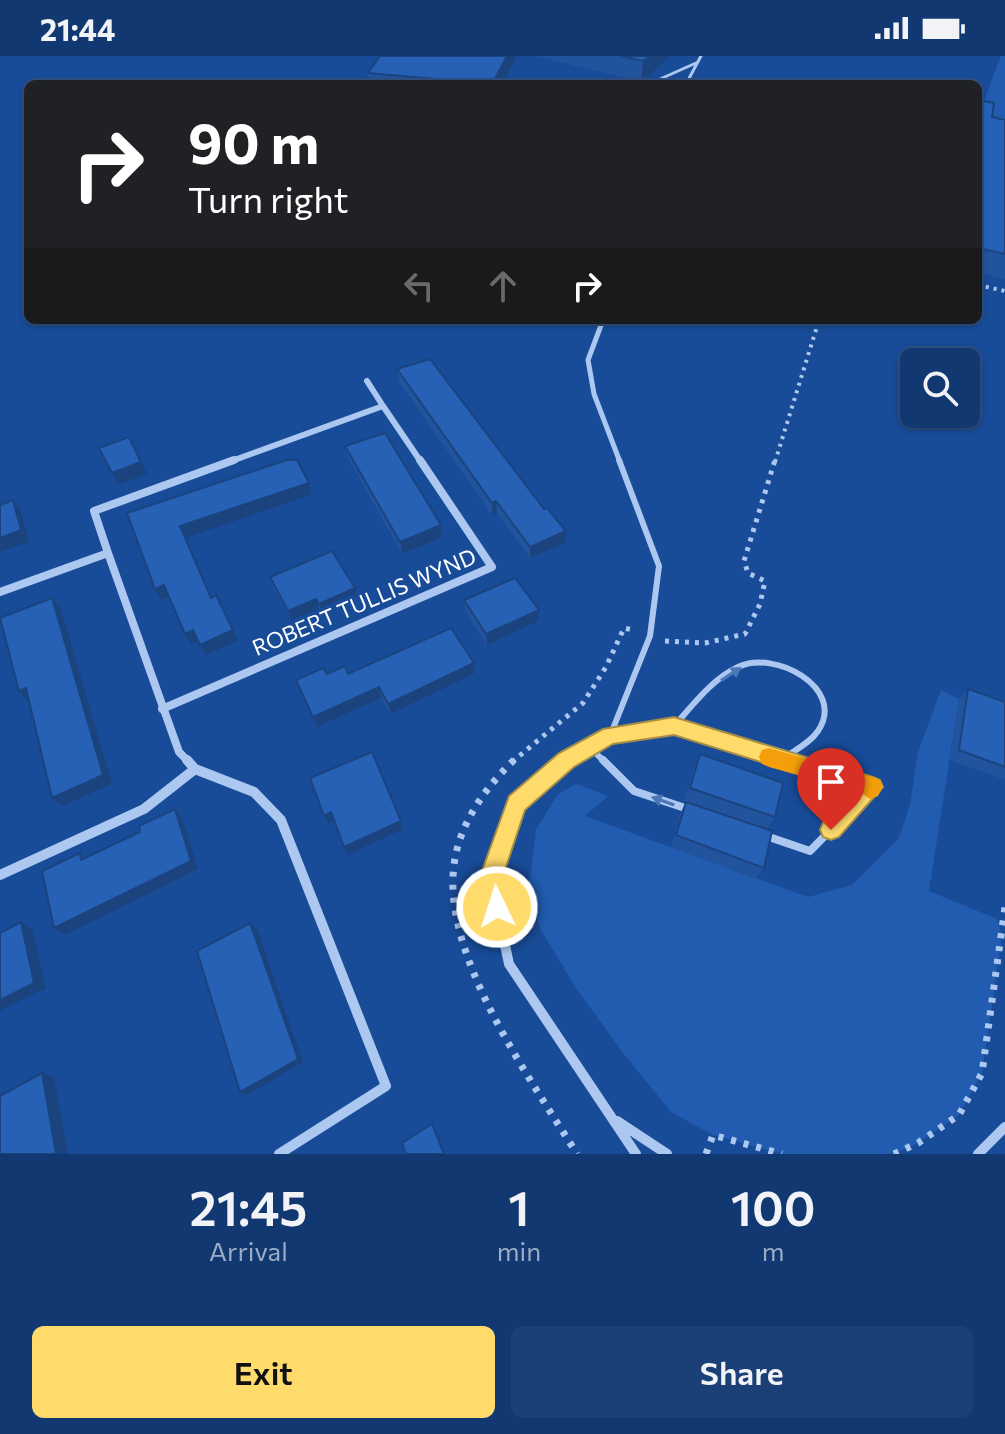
<!DOCTYPE html>
<html lang="en">
<head>
<meta charset="utf-8">
<style>
  :root { --surface:#123872; --page:#1b3f77; --text:#f1f3f6; --muted:#9cacc4; --line:#315284; --accent:#ffdb6c }
  body { margin:0; font-family:Commissioner,sans-serif; background:var(--page); color:var(--text); height:100vh; display:flex; flex-direction:column; font-size:30px; white-space:nowrap }
  * { box-sizing:border-box; margin:0 }
  p { font-size:26px; color:var(--muted) }
  .icon { flex:none; width:44px; height:44px; fill:none; stroke:currentColor; stroke-width:2; stroke-linecap:round; stroke-linejoin:round }
  .map { position:relative; height:1098px; overflow:hidden }
  .panel { display:flex; flex-direction:column; background:var(--surface); flex:1 }
  .panel>* { flex:none }
  .hud { position:absolute; left:24px; top:24px; width:958px; height:244px; border-radius:12px; box-shadow:0 2px 6px #0004,0 0 0 2px var(--line); background:#202124; color:#fff; overflow:hidden }
  .tools { position:absolute; left:900px; top:292px; display:grid; gap:16px }
  .tools a { display:grid; place-items:center; width:80px; height:80px; border-radius:12px; background:var(--surface); box-shadow:0 2px 6px #0004,0 0 0 2px var(--line); font-size:40px }
  .pin { position:absolute; display:grid; place-items:center; width:68px; height:68px; color:#fff; margin:-82px -34px; border-radius:50% 50% 50% 0; rotate:-45deg; box-shadow:0 0 8px #0007 }
  .pin .icon { rotate:45deg }
  .me { position:absolute; width:88px; margin:-44px; rotate:356deg; stroke-linejoin:round; filter:drop-shadow(0 0 6px #0008) }
  .turn { display:flex; align-items:center; gap:28px; height:168px; padding:0 32px; font-size:36px }
  .turn .icon { width:104px; height:104px; stroke-width:2.5 }
  .turn b { display:block; font-size:56px; line-height:68px }
  .lanes { display:flex; align-items:center; height:76px; padding:0 32px; background:#0003; justify-content:center; gap:40px; direction:ltr }
  .lanes .off { opacity:.35 }
  .eta { display:flex; justify-content:space-evenly; align-items:center; height:136px; text-align:center }
  .eta b { font-size:48px; font-weight:600; line-height:56px }
  .cta { display:flex; gap:16px; margin-top:auto; padding:16px 32px }
  .cta a { flex:1; height:92px; border-radius:12px; background:var(--accent); color:#111; font-size:32px; font-weight:600; line-height:92px; text-align:center }
  .cta a+a { background:var(--page); color:var(--text) }
  .status { display:flex; justify-content:space-between; align-items:center; height:56px; padding:0 40px; background:var(--surface); direction:ltr }
  .status svg { height:22px; fill:currentColor }
  .map>svg:first-child { display:block }
  .green { fill:#215cb1 }
  .lines { fill:none; stroke-linecap:round; stroke-linejoin:round }
  .path-far2 { stroke:#acc8f1; stroke-width:4; stroke-dasharray:3 5; stroke-linecap:butt }
  .path-far1 { stroke:#acc8f1; stroke-width:5; stroke-dasharray:4 6; stroke-linecap:butt }
  .path { stroke:#acc8f1; stroke-width:7; stroke-dasharray:5 8; stroke-linecap:butt }
  .lane-far3 { stroke:#acc8f1; stroke-width:3 }
  .lane-far2 { stroke:#acc8f1; stroke-width:5 }
  .lane-far1 { stroke:#acc8f1; stroke-width:6 }
  .lane { stroke:#acc8f1; stroke-width:8 }
  .street-far2 { stroke:#acc8f1; stroke-width:6 }
  .street-far1 { stroke:#acc8f1; stroke-width:8 }
  .street { stroke:#acc8f1; stroke-width:10 }
  .wall { fill:#22539d }
  .shaded-wall { fill:#1b447f }
  .building { fill:#2761b6; stroke:#1b447f; stroke-width:2 }
  .oneway { fill:#4c77b7 }
  .route { fill:#ffdb6c; stroke:#a68e46; stroke-width:2 }
  .slow { fill:#f59e0b }
  .labels { text-anchor:middle; stroke-width:8; stroke-linejoin:round; paint-order:stroke }
  .street-label { font-size:22px; fill:#fff; stroke:#184b98 }
</style>
</head>
<body>
<div class="status"><b>21:44</b><svg viewBox="0 0 49 12"><path d="M0 12V9h3v3zM5 12V6h3v6zM10 12V3h3v9zM15 12V0h3v12zM26 1h20v11H26zM47 4h2v5h-2z"/></svg></div>
<div class="map">
<svg width="1005" height="1098" viewBox="0 0 1005 1098">
  <rect width="100%" height="100%" fill="#184b98"/>
  <path class="green" d="M1001,0H1005V67L978,60Z
    M941,634L959,643L929,835L997,863L1002,880L982,1017L959,1059L918,1087L894,1098H782L713,1079L671,1056L623,997L576,932L541,874L528,838L536,774L557,739L576,728L608,740L585,760L808,841L852,829L899,782L910,748L918,696Z"/>
  <g class="lines">
    <path class="path-far2" d="M978,229L1005,235
      M775,406L819,264"/>
    <path class="path-far1" d="M665,585L705,587L745,578L760,548L765,525L748,517L744,505L775,404
      M512,706L583,647L606,611L624,572L633,574"/>
    <path class="path" d="M514,704C485,732 459,768 454,809C442,901 530,1022 577,1098
      M706,1098L713,1079L782,1098
      M894,1098L918,1087L959,1059L982,1017L1005,851"/>
    <path class="lane-far3" d="M649,28L696,7
      M686,28L701,0"/>
    <path class="lane-far2" d="M603,264L588,304L594,338L620,406"/>
    <path class="lane-far1" d="M674,670C693,649 712,623 738,611C774,593 847,632 818,675C810,687 795,694 784,702
      M610,680L650,580L659,510L619,404
      M589,691L605,706"/>
    <path class="lane" d="M603,704L634,735L688,753
      M766,780L810,795L873,731"/>
    <path class="street-far2" d="M367,325L383,350
      M229,406L383,350L421,406"/>
    <path class="street-far1" d="M108,497L94,455L234,404
      M0,536L108,497L179,696L189,706
      M162,653L492,511L420,404
      M564,706L610,680L674,670L792,706"/>
    <path class="street" d="M187,704L195,713L254,736L281,764L386,1030L279,1098
      M567,704L516,748L491,823L509,908L636,1098
      M786,704L873,731
      M0,819L144,753L195,713
      M617,1065L667,1098
      M978,1098L1005,1071"/>
  </g>
  <path class="wall" d="M517,0L503,28H369L368,17Z
    M536,0H671L641,26Z
    M978,44L992,61L1005,64V223L978,217Z
    M397,313L565,487L530,502L497,457L492,459L399,326Z
    M345,390L441,469L442,481L402,498L348,402Z
    M270,521L355,532L358,543L322,559L319,554L292,566L274,533Z
    M464,544L539,554L538,565L487,589L465,555Z
    M474,607V618L390,658L381,642L317,671L296,624L327,618H348Z
    M968,633L1005,646V724L950,704L959,643Z
    M700,698L775,761L767,773L684,745L694,712Z
    M686,746L764,812L755,823L671,791L680,758Z"/>
  <path class="shaded-wall" d="M507,0H517L503,28H492Z
    M650,0H671L641,26L643,5Z
    M129,381L147,418L119,428L112,417Z
    M309,427L312,438L186,482L216,553L180,470Z
    M13,444L21,456L29,486L0,496V482Z
    M496,445L497,457L492,459V447Z
    M441,469L442,481L402,498L400,486Z
    M566,475L565,487L530,502V491Z
    M164,529L170,540L161,544L155,533Z
    M355,532L358,543L322,559L319,548Z
    M52,542L61,553L112,728L62,750L52,742Z
    M316,543L319,554L292,566L288,555Z
    M539,554L538,565L487,589L486,578Z
    M193,574L199,585L191,589L185,578Z
    M233,574L238,585L206,599L200,589Z
    M474,607V618L390,658L388,648Z
    M379,631L381,642L317,671L313,661Z
    M26,632L36,642L28,646L19,635Z
    M175,753L182,762L198,813L65,879L54,872Z
    M331,756L335,765L328,768L324,760Z
    M401,765L403,773L347,799L344,791Z
    M21,866L32,873L46,932L0,955V944Z
    M250,867L257,873L303,1006L247,1039L240,1036Z
    M42,1017L54,1021L68,1098H56Z"/>
  <path class="building" d="M380,0H507L492,28L368,17Z
    M621,0H650L643,5Z
    M978,44L994,47L992,61L1005,64V198L978,192Z
    M430,303L544,453L547,452L566,475L530,491L496,445L492,447L397,313Z
    M385,377L441,469L400,486L345,390Z
    M129,381L141,406L112,417L99,392Z
    M287,404H297L309,427L180,470L211,542L216,539L233,574L200,589L193,574L185,578L164,529L155,533L127,457Z
    M13,444L21,474L0,482V449Z
    M332,495L355,532L319,548L316,543L288,555L270,521Z
    M515,522L539,554L486,578L464,544Z
    M52,542L103,719L52,742L26,632L19,635L0,562Z
    M451,572L474,607L388,648L379,631L313,661L296,624L323,612L327,618L345,610L348,618Z
    M968,633L1005,646V711L959,694Z
    M372,696L401,765L344,791L331,756L324,760L310,722Z
    M700,698L783,727L775,761L690,732Z
    M686,746L772,775L764,812L676,779Z
    M175,753L191,805L54,872L42,815L80,797L81,804L140,776L139,770Z
    M21,866L34,927L0,944V877Z
    M250,867L298,1003L240,1036L197,895Z
    M42,1017L56,1098H0V1040Z
    M432,1068L444,1098H406L402,1087Z"/>
  <defs><path id="oneway-solid" d="M-6-.8H1V-3.2L6.5 0L1 3.2V.8H-6Z" transform="scale(2)"/></defs>
  <g class="oneway">
    <use href="#oneway-solid" transform="translate(731 618) rotate(-33)"/>
    <use href="#oneway-solid" transform="translate(663 745) rotate(-161)"/>
  </g>
  <path class="route" d="M674,661L873,721L880,724L883,731L839,781L831,784L823,781L820,774L823,766L854,735L674,679L613,688L574,711L525,754L502,823L508,851L505,859L497,863L489,859L479,823L509,740L559,697L603,673Z"/>
  <path class="slow" d="M769,692L873,721L880,724L883,731L878,740L870,743L861,737L769,711L762,708L759,701L762,694Z"/>
  <g class="labels">
    <g class="street-label">
      <text transform="translate(364 546) rotate(-23)" y="8">ROBERT TULLIS WYND</text>
    </g>
  </g>
</svg>
<div class="tools">
<a><svg class="icon" aria-label="search" viewBox="0 0 24 24"><circle cx="10" cy="10" r="6"/><path d="M15 15l6 6"/></svg></a>
</div>
<div class="pin" style="left:831px;top:774px;background:#d93025"><svg class="icon" aria-label="arrive" viewBox="0 0 24 24"><path d="M6 21V4h12l-3 4 3 4H6"/></svg></div>
<svg class="me" style="left:497px;top:851px" viewBox="-20 -20 40 40"><circle r="17" fill="#ffdb6c" stroke="#fff" stroke-width="3"/><path d="M0-11L8 9 0 5-8 9z" fill="#fff"/></svg>
<div class="hud">
<div class="turn"><svg class="icon" aria-label="right" viewBox="0 0 24 24"><path d="M7 20v-9h11M14 6l5 5-5 5"/></svg><div><b>90 m</b>Turn right</div></div>
<div class="lanes"><svg class="icon off" aria-label="left" viewBox="0 0 24 24"><path d="M17 20v-9H6M10 6l-5 5 5 5"/></svg><svg class="icon off" aria-label="ahead" viewBox="0 0 24 24"><path d="M12 20V5M6 11l6-6 6 6"/></svg><svg class="icon" aria-label="right" viewBox="0 0 24 24"><path d="M7 20v-9h11M14 6l5 5-5 5"/></svg></div>
</div>
</div>
<section class="panel">
<div class="eta">
<div><b>21:45</b><p>Arrival</p></div>
<div><b>1</b><p>min</p></div>
<div><b>100</b><p>m</p></div>
</div>
<div class="cta"><a>Exit</a><a>Share</a></div>
</section>
</body>
</html>
